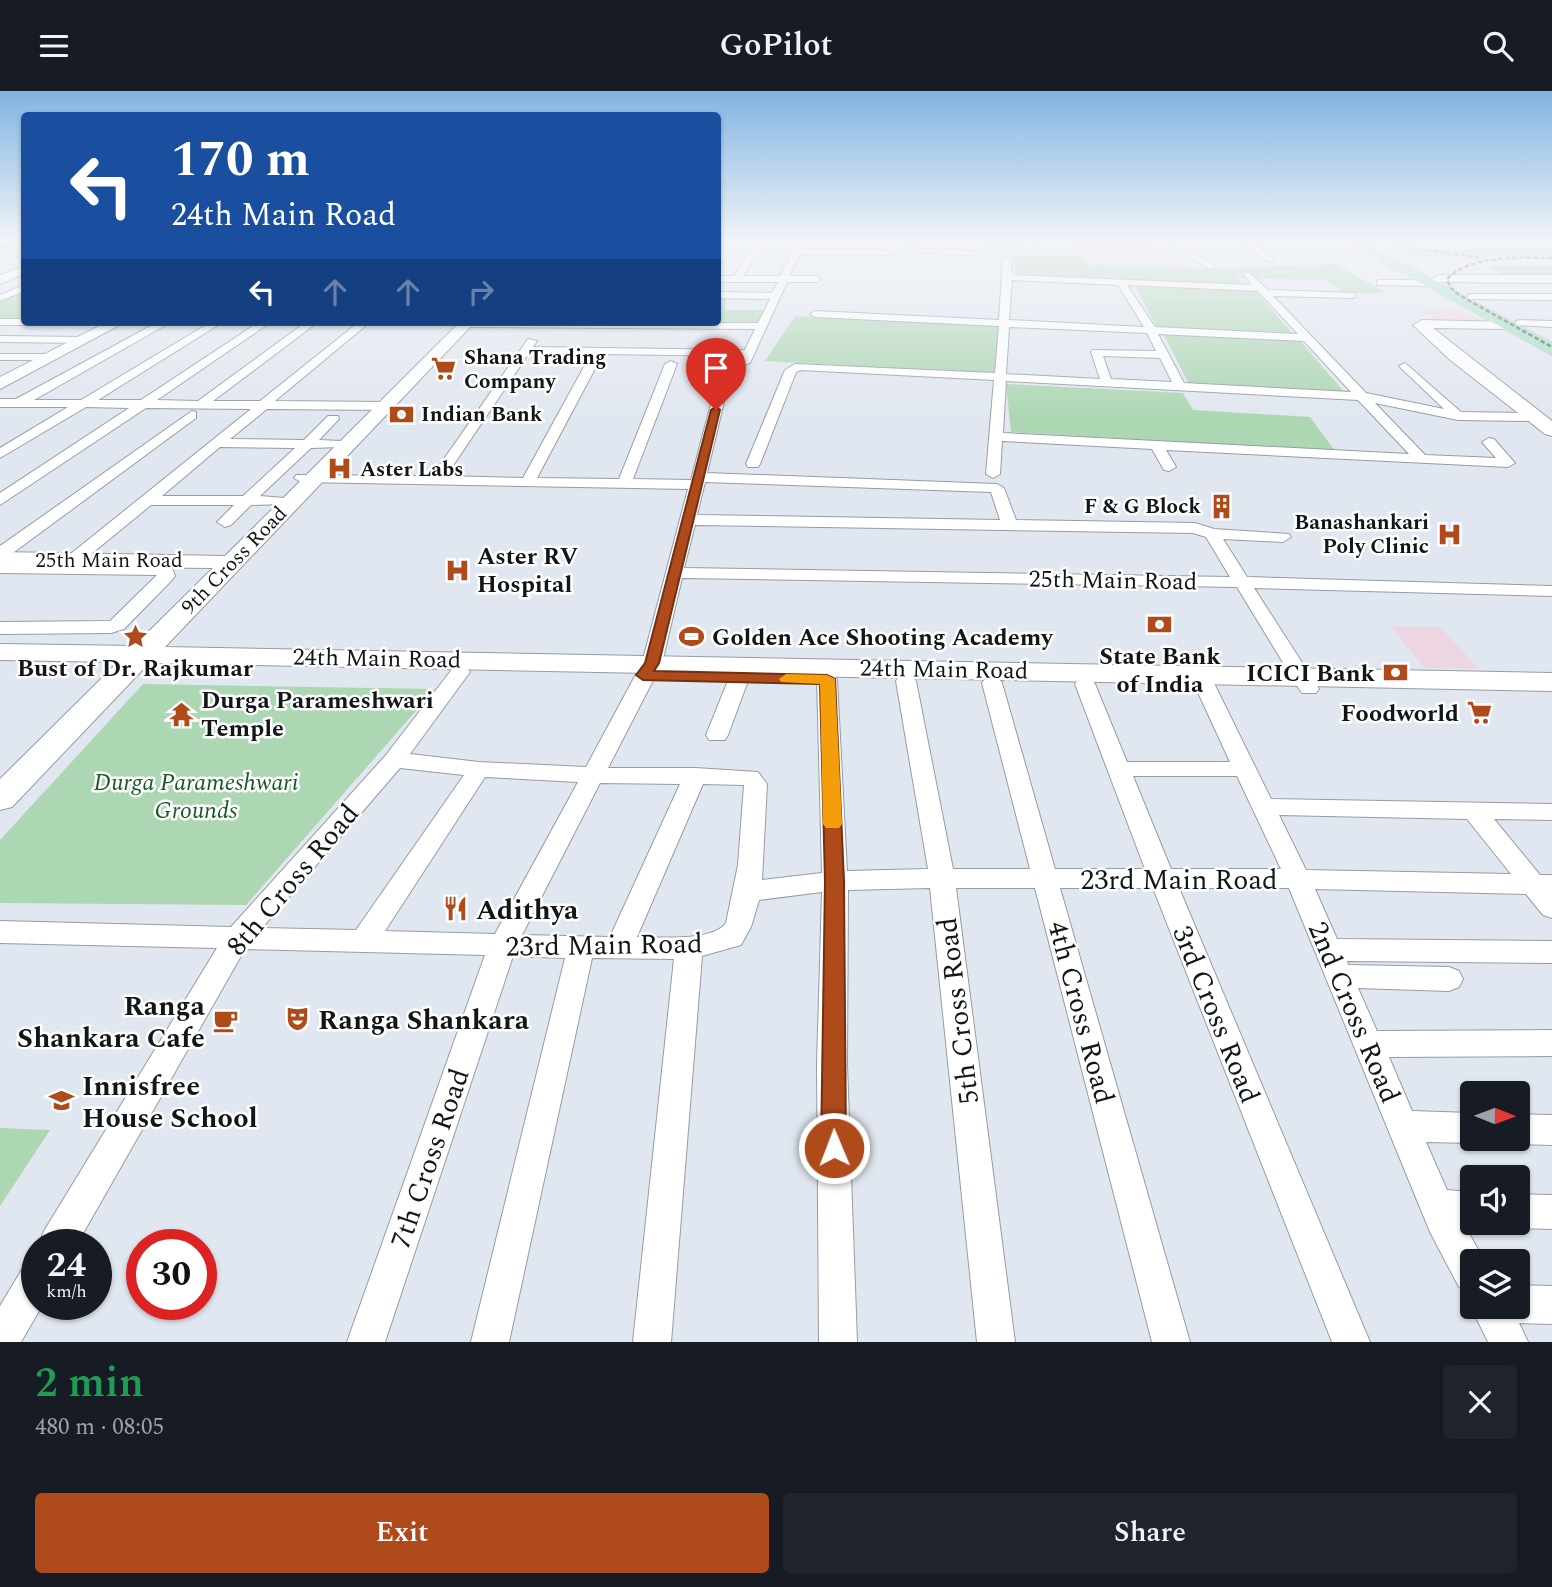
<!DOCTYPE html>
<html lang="en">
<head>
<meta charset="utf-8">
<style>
  :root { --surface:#171b24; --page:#20242c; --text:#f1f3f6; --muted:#9ea1a6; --accent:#af4a1b }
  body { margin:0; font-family:Spectral,serif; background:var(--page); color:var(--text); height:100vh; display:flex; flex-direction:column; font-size:26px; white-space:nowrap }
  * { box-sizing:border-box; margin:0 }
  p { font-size:23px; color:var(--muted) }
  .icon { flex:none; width:38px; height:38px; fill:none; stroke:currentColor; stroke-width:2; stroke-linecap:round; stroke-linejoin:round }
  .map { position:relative; height:1251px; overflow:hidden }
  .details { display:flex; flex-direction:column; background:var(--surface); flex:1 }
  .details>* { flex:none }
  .hud { position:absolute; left:21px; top:21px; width:700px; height:214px; border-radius:7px; box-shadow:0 2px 5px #0004; background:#1a4fa0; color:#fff; overflow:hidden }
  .needle { width:46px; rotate:91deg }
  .controls { position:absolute; left:1460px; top:990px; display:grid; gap:14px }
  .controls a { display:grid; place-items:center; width:70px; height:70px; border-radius:7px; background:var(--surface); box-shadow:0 2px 5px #0004; font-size:35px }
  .speed { position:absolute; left:21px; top:1138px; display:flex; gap:14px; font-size:35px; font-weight:700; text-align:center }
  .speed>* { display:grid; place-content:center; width:91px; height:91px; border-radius:50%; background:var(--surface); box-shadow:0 2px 5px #0004; line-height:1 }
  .speed small { font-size:18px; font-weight:400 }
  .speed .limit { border:10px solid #d22; background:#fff; color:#111 }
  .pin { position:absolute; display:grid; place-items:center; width:60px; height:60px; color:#fff; margin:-72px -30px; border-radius:50% 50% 50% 0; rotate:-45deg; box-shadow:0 0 7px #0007 }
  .pin .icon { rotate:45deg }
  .me { position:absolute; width:77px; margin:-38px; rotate:359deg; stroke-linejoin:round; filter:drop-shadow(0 0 5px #0008) }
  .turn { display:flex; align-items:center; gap:24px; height:147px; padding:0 35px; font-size:32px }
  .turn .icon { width:91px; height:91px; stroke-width:2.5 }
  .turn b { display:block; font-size:49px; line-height:60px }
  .lanes { display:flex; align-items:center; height:66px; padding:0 35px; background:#0003; justify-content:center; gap:35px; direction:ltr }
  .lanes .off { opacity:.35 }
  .round { display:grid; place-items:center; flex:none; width:74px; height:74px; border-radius:7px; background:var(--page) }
  .headline { display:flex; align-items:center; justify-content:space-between; height:119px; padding:0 35px }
  h1 { font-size:42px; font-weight:600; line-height:52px; color:#1e9e55 }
  .cta { display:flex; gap:14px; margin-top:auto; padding:14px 35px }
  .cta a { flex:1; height:80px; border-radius:7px; background:var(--accent); color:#fff; font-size:28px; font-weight:600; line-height:80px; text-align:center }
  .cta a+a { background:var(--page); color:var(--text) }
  header { display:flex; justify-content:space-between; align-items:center; height:91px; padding:0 35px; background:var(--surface); font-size:32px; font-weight:600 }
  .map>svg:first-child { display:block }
  .commercial { fill:#edd5e1 }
  .industrial { fill:#e8d6e7 }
  .green { fill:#add6b2 }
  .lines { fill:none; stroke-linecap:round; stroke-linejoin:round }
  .street-casing { stroke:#969ca4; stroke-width:2 }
  .secondary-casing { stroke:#969ca4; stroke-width:2 }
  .primary-casing { stroke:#c6c7c8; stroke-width:2 }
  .highway-casing { stroke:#c6c7c8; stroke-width:2 }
  .street { fill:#fff; fill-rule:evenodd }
  .secondary { fill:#fff; fill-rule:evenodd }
  .primary { fill:#9ee1be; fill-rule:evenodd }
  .highway { fill:#5ecd92; fill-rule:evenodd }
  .rail { stroke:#5a5e62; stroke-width:2.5; stroke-dasharray:4.5 2.5; stroke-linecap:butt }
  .route { fill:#af4a1b; stroke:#723012; stroke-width:2 }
  .slow { fill:#f59e0b }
  .labels { text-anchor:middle; stroke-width:5; stroke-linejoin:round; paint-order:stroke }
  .far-poi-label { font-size:21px; font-weight:bold; fill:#131618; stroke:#fff; text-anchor:start }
  .far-street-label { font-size:21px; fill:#131618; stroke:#fff }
  .poi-label { font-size:24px; font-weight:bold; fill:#131618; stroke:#fff; text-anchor:start }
  .street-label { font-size:24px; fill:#131618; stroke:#fff }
  .park-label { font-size:24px; font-style:italic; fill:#175828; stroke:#fff }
  .near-street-label { font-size:28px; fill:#131618; stroke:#fff }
  .near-poi-label { font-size:28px; font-weight:bold; fill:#131618; stroke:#fff; text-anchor:start }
</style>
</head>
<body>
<header><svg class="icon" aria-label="menu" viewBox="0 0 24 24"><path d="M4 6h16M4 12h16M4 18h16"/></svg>GoPilot<svg class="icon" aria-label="search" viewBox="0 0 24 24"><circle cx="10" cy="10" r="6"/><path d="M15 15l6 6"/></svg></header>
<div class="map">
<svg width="1552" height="1251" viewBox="0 0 1552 1251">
  <rect width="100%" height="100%" fill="#e1e7f0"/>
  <path class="commercial" d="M1418,218L1462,219L1486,232H1440Z
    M1390,535L1440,536L1479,578L1425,577Z"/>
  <path class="industrial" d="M1072,154L1158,155L1191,177L1085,173Z"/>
  <path class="green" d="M1387,156L1552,157V166H1406Z
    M1080,164L1085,173L1219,178L1335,173L1386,202H1344L1326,189L1236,187L1243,194L1016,185L1013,165Z
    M1484,175H1552V185H1508Z
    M1135,194L1254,198L1294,244L1158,238Z
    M24,200V228H0V210Z
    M718,208H726L725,219H764L757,233L604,232L718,231Z
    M795,225L1001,234L998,283L765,270Z
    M1163,242L1299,248L1344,301L1189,293Z
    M1006,293L1183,302L1193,319L1310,326L1335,360L1011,341Z
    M143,593L435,598L246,814L0,812V749Z
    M0,1037L50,1039L0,1115Z"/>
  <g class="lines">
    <defs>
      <path id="street" d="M718,151H726L718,160Z
        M757,151H765L743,185H780L797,151H805L802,158L887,159L885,151H893L896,161L889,164L800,163L789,185H817L821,188L817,191H787L750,272L732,277L707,382L997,393L1004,397L1016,429L1195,432L1214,438L1289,443L1291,446L1283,451L1223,448L1247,486L1552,495V505L1254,497L1319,598L1316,602H1302L1299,598L1237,496L682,487L662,572L608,677H695L758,681L767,693L762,789L822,782L817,588L820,584H834L837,588L847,780L928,778L896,590L899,586H913L916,590L953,778H1030L982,592L985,588H999L1002,592L1055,778H1145L1075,593L1078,589H1092L1095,593L1127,671H1230L1190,584L1193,580H1207L1210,584L1271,708L1552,713V729L1494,728L1540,784H1552V827L1543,824L1526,803L1315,798L1337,848L1552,850V872L1347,870L1348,874L1449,876L1459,880L1463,888L1459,896L1449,900L1358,897L1377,940L1552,939V965L1389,966L1412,1020L1472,1022V1048H1482L1472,1052L1426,1051L1447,1099L1472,1101V1132H1479L1465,1135L1485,1171H1472V1201L1459,1196L1430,1141L1289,797H1179L1370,1251H1332L1153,797H1060L1190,1251H1152L1035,797H956L1015,1251H977L930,797L848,799L847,973L857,1251H819L817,973L822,801L759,809L751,836L741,854L702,865L671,1251H633L674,868L592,867L509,1251H471L565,867L513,865L385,1251H347L485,864L245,858L77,1153H39L44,1140L217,857L0,852V830L231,836L386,664L453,577H467L470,581L410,663L479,671L586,676L642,572L688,398L301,391L294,387L296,384L432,385L528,248L537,250L533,256L745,259L755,238L466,236L461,233L758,232L770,208L718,207V201L772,202L778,191H718V185H734ZM529,262L742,265L740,269L721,274L691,389L633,388L677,273L671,270L665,273L619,388L537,387L598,272L592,269L586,272L523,387L446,385ZM705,391L991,401L1000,429L697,424ZM695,434L1193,442L1206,446L1230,486L684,477ZM400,677L464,684L356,839L262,837ZM1133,685H1237L1281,778H1171ZM485,686L578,691L495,843L385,840ZM600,692L680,693L610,846L522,844ZM703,693L744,694L738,774L726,832C712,851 659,846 637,846ZM1279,724L1467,728L1511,783L1306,779Z
        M954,151L1060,154L1068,151V156L1061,158Z
        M1169,151H1179L1216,176L1209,178Z
        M1241,151H1251L1275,169L1268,171Z
        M908,157L973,160L977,162L973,164L905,161Z
        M1003,166L1010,168L1012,184L1252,194L1244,184L1248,181L1268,199L1355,202V206L1352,207L1273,205L1366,302L1444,318L1401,277L1399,275L1405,272L1461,321L1535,322L1541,326L1535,330L1458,329L1375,312L1425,364L1496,367L1482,351L1489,347L1494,348L1515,372L1508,376L1166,359L1176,376L1169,380L1164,379L1152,358L1002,350L1000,383L993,387L986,383L994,289L801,279L796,281L760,373L758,376H748L746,373L785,279L795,273L995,282L999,235L815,226L810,223L815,220L999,229ZM1012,189L1118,194L1144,236L1009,229ZM1127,194L1258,200L1298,243L1155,236ZM1009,236L1147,242L1156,260L1092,259L1091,261L1100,288L1006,283ZM1158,243L1304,250L1351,301L1184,292ZM1103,265L1160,267L1172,291L1111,288ZM1006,290L1358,309L1409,363L1003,342Z
        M1380,189H1428L1433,192L1428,195L1377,194V190Z
        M24,194V200L0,210V204Z
        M1471,203H1552V209L1468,208V204Z
        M0,228H24V231H59L54,234H0Z
        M1520,229L1552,230V236L1516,234V230Z
        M158,231H171L34,309H81L211,231H223L98,309H141L259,231H271L157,309L198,310L306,231H318L213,310H260L359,231H370L275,310L387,311L393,315L387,319L267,318L230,348L304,349L328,325H338L339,328L319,349L341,350V356L311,357L260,405L284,407L287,410L284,413L251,414L231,434L225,436L217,431L234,414H151L79,473L161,474L172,477L175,485L172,489L124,538L111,542L0,543V531L110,530L157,484L0,482V472L69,473L66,469L68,465L251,318L146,317L0,414V402L129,317L86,316L0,367V357L68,316H0V308H16ZM220,356L295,357L243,405H162Z
        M0,245L84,246L89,249L84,252L0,251Z
        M0,263H51L57,266L51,269H0Z
        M192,320L196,321V327L6,467L0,468V455Z
        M739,581L746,583L749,587L728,644L725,649H709L706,644L729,587L732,583Z
        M1517,1023L1552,1024V1054L1517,1053L1506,1049L1517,1048Z
        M1517,1103L1552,1104V1138L1517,1137L1505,1132H1517Z
        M37,1170V1213H43L21,1251H0V1215L24,1175Z
        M1517,1194L1552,1195V1233L1519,1232L1528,1251H1488L1471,1216L1472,1215L1517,1216Z"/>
      <path id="secondary" d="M1552,152V158H1375L1369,155L1375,152Z
        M24,175V183L0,193V184Z
        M1438,184H1552V192L1434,191L1432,188Z
        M1422,229L1511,231L1513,234L1506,238L1433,237L1552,330V345L1545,343L1449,268L1413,234Z
        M107,231H125L0,298V286Z
        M460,231H475L165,556L1552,582V600L149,572L12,716L0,719V688L118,571L0,569V553L134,555L213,477L0,475V461L225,465Z"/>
      <path id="primary" d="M1347,151H1363L1552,252V264Z"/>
      <path id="highway" d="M0,151H19L0,160Z"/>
    </defs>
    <use href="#street" class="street-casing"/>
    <use href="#secondary" class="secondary-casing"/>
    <use href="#primary" class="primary-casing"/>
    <use href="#highway" class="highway-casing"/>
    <use href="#street" class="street"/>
    <use href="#secondary" class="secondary"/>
    <use href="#primary" class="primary"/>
    <use href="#highway" class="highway"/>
    <path class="rail" d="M1378,151L1479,167
      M1552,167C1519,167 1472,163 1447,188L1450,196L1459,204L1552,256"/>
  </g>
  <linearGradient id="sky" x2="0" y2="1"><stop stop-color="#80b4e1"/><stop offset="0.46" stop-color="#f2f4f8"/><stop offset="1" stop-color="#f2f4f8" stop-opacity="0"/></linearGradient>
  <rect width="1552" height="327" fill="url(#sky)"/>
  <path class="route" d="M716,316L720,319L659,572L654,580L827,584L835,588L844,790L846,1057L842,1065L834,1069L825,1065L821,1057L825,790L820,593L643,589L636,584L645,572L711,319Z"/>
  <path class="slow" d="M786,583L827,584L835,588L842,733L839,737H826L823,733L820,593L781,591L779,588Z"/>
  <defs>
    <symbol id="supermarket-bare" viewBox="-9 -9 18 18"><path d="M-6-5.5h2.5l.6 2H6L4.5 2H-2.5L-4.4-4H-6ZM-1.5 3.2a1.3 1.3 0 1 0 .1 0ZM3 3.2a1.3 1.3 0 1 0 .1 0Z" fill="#af4a1b" stroke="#fff" stroke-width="2.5" paint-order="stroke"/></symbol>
    <symbol id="bank-bare" viewBox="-9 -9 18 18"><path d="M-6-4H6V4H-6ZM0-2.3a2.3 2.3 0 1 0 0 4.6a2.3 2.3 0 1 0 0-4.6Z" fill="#af4a1b" stroke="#fff" stroke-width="2.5" paint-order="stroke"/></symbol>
    <symbol id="hospital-bare" viewBox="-9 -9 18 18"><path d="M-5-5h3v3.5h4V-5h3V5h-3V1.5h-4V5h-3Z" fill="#af4a1b" stroke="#fff" stroke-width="2.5" paint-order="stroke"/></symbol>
    <symbol id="building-bare" viewBox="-9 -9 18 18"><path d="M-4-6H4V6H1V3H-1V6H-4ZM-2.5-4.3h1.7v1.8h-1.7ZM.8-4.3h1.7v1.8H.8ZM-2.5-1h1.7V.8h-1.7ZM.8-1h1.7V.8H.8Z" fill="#af4a1b" stroke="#fff" stroke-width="2.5" paint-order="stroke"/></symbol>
    <symbol id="sight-bare" viewBox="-9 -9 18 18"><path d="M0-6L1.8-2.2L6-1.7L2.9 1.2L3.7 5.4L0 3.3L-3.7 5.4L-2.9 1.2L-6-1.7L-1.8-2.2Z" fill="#af4a1b" stroke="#fff" stroke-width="2.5" paint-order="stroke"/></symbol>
    <symbol id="stadium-bare" viewBox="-9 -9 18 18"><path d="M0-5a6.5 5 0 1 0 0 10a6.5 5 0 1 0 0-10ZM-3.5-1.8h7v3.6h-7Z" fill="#af4a1b" stroke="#fff" stroke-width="2.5" paint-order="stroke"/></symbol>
    <symbol id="temple-bare" viewBox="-9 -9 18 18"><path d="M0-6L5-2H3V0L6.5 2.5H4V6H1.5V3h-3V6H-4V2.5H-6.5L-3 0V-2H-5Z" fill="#af4a1b" stroke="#fff" stroke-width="2.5" paint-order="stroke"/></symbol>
    <symbol id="restaurant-bare" viewBox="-9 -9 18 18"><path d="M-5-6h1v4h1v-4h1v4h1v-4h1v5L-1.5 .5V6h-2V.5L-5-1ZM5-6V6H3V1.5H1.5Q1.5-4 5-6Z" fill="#af4a1b" stroke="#fff" stroke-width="2.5" paint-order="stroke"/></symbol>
    <symbol id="theatre-bare" viewBox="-9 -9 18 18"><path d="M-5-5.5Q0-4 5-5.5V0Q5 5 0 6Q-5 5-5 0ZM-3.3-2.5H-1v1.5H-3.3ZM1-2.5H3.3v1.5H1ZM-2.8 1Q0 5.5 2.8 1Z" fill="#af4a1b" stroke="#fff" stroke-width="2.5" paint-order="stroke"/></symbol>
    <symbol id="cafe-bare" viewBox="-9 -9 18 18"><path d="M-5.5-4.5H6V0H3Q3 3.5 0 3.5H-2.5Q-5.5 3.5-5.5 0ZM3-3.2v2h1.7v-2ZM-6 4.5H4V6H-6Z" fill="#af4a1b" stroke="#fff" stroke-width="2.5" paint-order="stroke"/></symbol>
    <symbol id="school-bare" viewBox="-9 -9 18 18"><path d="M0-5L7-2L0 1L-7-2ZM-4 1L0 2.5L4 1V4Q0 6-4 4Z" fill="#af4a1b" stroke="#fff" stroke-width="2.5" paint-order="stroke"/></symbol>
  </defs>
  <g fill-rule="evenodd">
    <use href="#supermarket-bare" x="426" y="260" width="35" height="35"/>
    <use href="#bank-bare" x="384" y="306" width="35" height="35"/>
    <use href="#hospital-bare" x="322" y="360" width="35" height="35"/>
    <use href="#building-bare" x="1204" y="398" width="35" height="35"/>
    <use href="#hospital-bare" x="1432" y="426" width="35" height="35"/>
    <use href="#hospital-bare" x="440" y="462" width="35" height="35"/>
    <use href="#bank-bare" x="1142" y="516" width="35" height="35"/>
    <use href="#sight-bare" x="118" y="528" width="35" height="35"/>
    <use href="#stadium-bare" x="674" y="528" width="35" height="35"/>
    <use href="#bank-bare" x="1378" y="564" width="35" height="35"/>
    <use href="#supermarket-bare" x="1462" y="604" width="35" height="35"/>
    <use href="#temple-bare" x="164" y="606" width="35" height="35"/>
    <use href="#restaurant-bare" x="438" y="800" width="35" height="35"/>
    <use href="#theatre-bare" x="280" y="910" width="35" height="35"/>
    <use href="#cafe-bare" x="208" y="912" width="35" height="35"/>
    <use href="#school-bare" x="44" y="992" width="35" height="35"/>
  </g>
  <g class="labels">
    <g class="far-poi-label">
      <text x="464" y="273">Shana Trading<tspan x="464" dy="24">Company</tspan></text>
      <text x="421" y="330">Indian Bank</text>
      <text x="360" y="385">Aster Labs</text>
      <text x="1201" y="422" text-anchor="end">F &amp; G Block</text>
      <text x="1429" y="438" text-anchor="end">Banashankari<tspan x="1429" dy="24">Poly Clinic</tspan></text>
    </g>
    <g class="far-street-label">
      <text x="109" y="476">25th Main Road</text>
      <text transform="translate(234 469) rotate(-46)" y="7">9th Cross Road</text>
    </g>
    <g class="poi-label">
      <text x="477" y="473">Aster RV<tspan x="477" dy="28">Hospital</tspan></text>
      <text x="712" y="554">Golden Ace Shooting Academy</text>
      <text x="1160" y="573" text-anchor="middle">State Bank<tspan x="1160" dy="28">of India</tspan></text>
      <text x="135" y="585" text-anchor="middle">Bust of Dr. Rajkumar</text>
      <text x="1375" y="590" text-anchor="end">ICICI Bank</text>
      <text x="201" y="617">Durga Parameshwari<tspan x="201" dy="28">Temple</tspan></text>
      <text x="1459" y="630" text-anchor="end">Foodworld</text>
    </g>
    <g class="street-label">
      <text transform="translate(1113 489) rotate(1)" y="8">25th Main Road</text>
      <text transform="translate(377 567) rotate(1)" y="8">24th Main Road</text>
      <text transform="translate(944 578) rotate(1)" y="8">24th Main Road</text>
    </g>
    <g class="park-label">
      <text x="196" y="699">Durga Parameshwari<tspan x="196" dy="28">Grounds</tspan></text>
    </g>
    <g class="near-street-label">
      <text transform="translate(292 788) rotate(-50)" y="10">8th Cross Road</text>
      <text x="1179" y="798">23rd Main Road</text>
      <text transform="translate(604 853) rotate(-1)" y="10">23rd Main Road</text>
      <text transform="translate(957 920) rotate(-97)" y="10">5th Cross Road</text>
      <text transform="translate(1082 921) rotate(75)" y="10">4th Cross Road</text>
      <text transform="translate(1355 921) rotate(67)" y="10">2nd Cross Road</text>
      <text transform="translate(1217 923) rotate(68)" y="10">3rd Cross Road</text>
      <text transform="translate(429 1067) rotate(-71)" y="10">7th Cross Road</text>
    </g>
    <g class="near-poi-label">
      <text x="476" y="828">Adithya</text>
      <text x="205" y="924" text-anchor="end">Ranga<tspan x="205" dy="32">Shankara Cafe</tspan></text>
      <text x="318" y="938">Ranga Shankara</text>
      <text x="82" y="1004">Innisfree<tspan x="82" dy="32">House School</tspan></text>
    </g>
  </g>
</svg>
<div class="controls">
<a><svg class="needle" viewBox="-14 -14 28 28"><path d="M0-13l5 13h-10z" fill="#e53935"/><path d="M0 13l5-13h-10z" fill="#9ea1a6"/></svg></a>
<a><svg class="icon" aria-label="sound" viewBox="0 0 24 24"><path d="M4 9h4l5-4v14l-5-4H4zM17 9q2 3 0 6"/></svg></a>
<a><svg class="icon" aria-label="layers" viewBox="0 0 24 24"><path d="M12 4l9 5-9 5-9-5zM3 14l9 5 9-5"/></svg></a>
</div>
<div class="speed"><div>24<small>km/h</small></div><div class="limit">30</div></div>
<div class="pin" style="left:716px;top:319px;background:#d93025"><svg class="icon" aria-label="arrive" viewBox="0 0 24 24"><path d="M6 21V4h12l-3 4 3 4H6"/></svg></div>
<svg class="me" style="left:834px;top:1057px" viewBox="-20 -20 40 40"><circle r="17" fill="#af4a1b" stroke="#fff" stroke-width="3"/><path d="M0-11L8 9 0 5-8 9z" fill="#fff"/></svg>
<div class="hud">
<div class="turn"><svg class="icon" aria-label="left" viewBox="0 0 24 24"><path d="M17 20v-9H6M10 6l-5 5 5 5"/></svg><div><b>170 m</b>24th Main Road</div></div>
<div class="lanes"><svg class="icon" aria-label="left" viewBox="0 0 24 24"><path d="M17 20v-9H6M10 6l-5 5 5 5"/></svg><svg class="icon off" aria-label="ahead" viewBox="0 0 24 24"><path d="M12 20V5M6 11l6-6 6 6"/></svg><svg class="icon off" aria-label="ahead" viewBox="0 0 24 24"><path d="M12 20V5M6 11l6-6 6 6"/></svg><svg class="icon off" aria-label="right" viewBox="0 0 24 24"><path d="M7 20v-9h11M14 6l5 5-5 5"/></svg></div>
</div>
</div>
<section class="details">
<div class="headline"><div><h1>2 min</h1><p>480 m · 08:05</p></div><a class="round"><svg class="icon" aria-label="close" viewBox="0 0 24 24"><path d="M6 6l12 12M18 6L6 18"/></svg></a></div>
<div class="cta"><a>Exit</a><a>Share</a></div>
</section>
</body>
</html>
